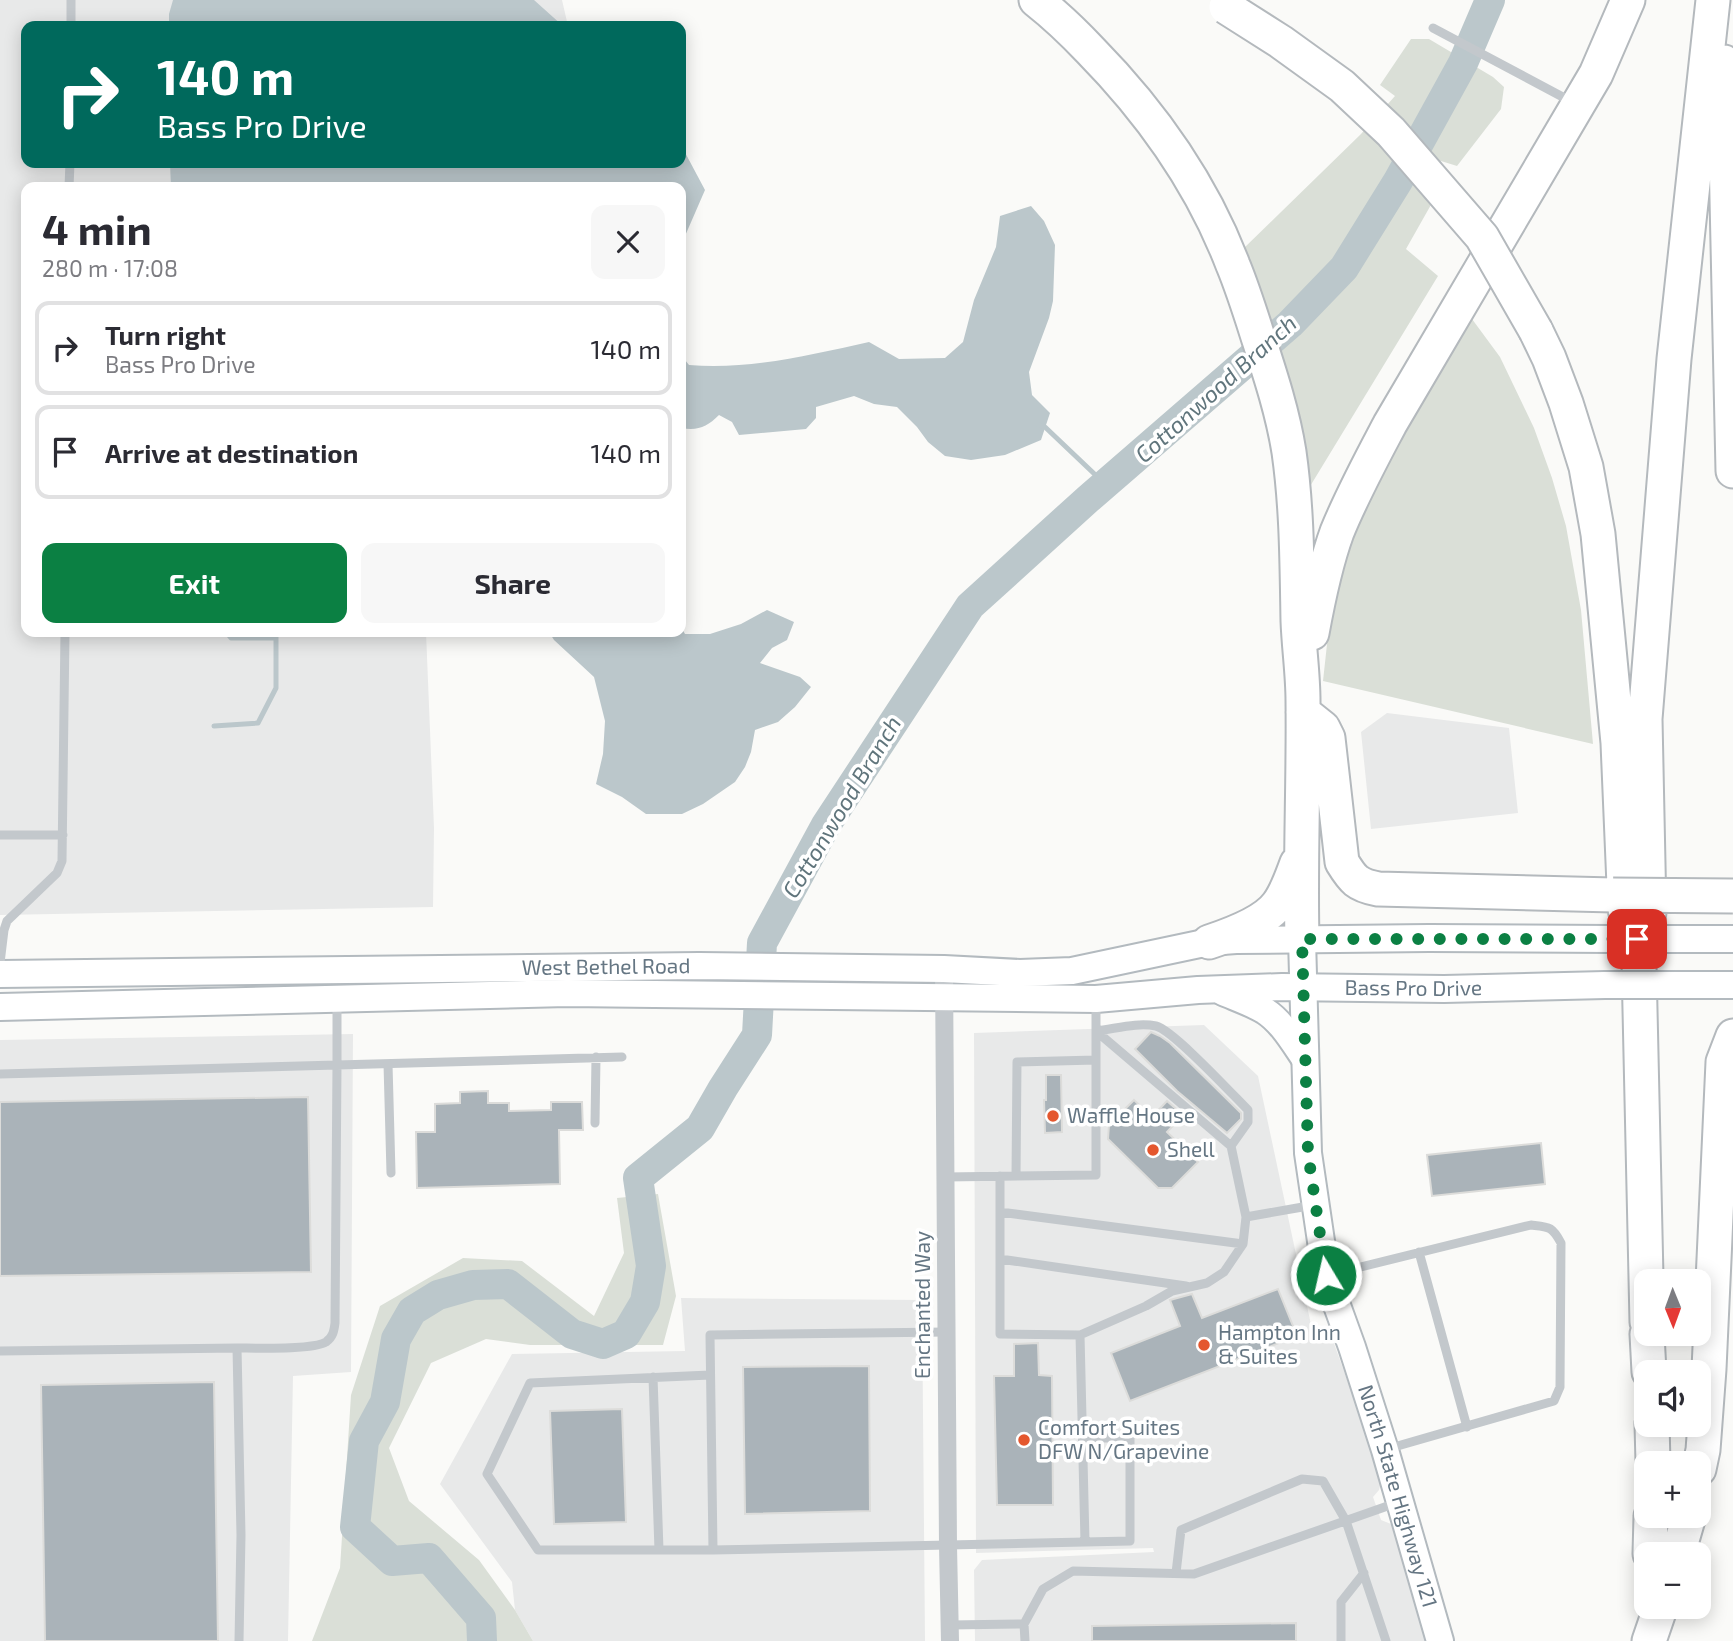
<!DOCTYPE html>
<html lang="en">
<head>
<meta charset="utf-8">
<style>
  :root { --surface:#fff; --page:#f7f7f7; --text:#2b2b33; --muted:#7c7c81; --line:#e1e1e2; --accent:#0b8043 }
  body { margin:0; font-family:"Exo 2",sans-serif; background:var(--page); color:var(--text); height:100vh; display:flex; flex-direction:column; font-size:26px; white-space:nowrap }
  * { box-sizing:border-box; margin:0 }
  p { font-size:23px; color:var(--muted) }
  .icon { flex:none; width:38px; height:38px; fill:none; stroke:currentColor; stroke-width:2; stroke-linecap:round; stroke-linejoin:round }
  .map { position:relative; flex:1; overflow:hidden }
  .drawer { position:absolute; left:21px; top:182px; width:665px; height:455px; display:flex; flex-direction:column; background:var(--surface); border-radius:14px; box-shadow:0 4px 18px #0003 }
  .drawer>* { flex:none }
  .hud { position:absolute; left:21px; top:21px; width:665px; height:147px; border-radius:14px; box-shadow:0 4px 18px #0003; background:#00695c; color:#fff; overflow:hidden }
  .needle { width:46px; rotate:179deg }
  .buttons { position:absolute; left:1634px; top:1269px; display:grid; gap:14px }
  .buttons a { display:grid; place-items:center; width:77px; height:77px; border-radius:14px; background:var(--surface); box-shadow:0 4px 18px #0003; font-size:35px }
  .pin { position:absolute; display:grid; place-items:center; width:60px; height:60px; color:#fff; margin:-30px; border-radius:14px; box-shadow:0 4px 10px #0006 }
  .me { position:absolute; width:77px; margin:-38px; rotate:351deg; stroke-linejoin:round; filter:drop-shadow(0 0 5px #0008) }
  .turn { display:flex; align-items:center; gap:24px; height:147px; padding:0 21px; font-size:32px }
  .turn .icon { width:91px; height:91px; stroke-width:2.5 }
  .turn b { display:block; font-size:49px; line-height:60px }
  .round { display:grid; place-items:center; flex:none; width:74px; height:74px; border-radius:14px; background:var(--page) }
  .headline { display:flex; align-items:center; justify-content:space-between; height:119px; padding:0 21px }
  h1 { font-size:42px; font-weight:700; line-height:52px }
  .primary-button { display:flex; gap:14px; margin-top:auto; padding:14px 21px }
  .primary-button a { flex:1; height:80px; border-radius:14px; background:var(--accent); color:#fff; font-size:28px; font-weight:700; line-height:80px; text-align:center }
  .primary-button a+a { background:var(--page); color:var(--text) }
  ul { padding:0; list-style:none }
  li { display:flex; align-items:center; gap:21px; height:94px; margin:0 14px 10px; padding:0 7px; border:4px solid var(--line); border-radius:14px }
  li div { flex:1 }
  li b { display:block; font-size:26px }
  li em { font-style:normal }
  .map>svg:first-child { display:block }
  .built { fill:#e8e9e9 }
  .green { fill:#dadfd7 }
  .water { fill:#bbc7cb }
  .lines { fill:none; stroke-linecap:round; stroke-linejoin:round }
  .stream { stroke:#bbc7cb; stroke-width:5 }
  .river { stroke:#bbc7cb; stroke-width:30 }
  .building { fill:#aab3b9; stroke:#dcdcda; stroke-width:2 }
  .secondary-casing { stroke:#b3babf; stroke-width:30 }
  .motorway-casing { stroke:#b4b9bd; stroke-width:37 }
  .service { stroke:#c3c8cc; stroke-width:9 }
  .minor { stroke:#c3c8cc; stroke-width:18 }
  .secondary { stroke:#fff; stroke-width:26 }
  .motorway { stroke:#fff; stroke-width:33 }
  .secondary-bridge-casing { stroke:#b3babf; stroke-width:30; stroke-linecap:butt }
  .motorway-bridge-casing { stroke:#b4b9bd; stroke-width:37; stroke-linecap:butt }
  .secondary-bridge { stroke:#fff; stroke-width:26 }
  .motorway-bridge { stroke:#fff; stroke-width:33 }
  .route { stroke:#0b8043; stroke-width:12; stroke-dasharray:0 21.6 }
  .poi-dot { fill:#e4572e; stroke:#fff; stroke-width:2.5 }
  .labels { text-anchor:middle; stroke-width:7; stroke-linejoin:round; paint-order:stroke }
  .street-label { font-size:21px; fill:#657683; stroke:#fff }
  .poi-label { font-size:21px; fill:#657683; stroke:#fff; text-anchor:start }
  .water-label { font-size:23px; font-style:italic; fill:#60757c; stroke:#fff }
</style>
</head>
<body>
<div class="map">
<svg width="1733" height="1641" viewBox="0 0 1733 1641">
  <rect width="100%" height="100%" fill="#fafaf8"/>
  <path class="built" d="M0,0H562L568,26H26V163H601L580,187H26V632H426L434,828L433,907L0,915Z
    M1387,713L1509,728L1518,813L1371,829L1361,732Z
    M1204,1025L1258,1076L1313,1334L1328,1327L1381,1473V1482L1379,1490L1373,1497L1381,1520L1396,1526L1433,1641H975L974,1570L982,1560L1154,1552L1153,1548L976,1553L974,1033Z
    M353,1034L351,1372L293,1376L288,1641H0V1040Z
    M681,1298L922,1300L925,1641H533L515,1610L512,1582L440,1484L512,1354L685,1351Z"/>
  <path class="green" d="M1411,39H1429L1493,77L1504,87L1501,109L1457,166L1441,161L1420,190L1432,203L1406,249L1438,276L1309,488L1243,249L1361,134L1395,96L1380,85Z
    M1472,319L1500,357L1534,428L1552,478L1566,526L1581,610L1593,744L1323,681L1336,562L1358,507Z
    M658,1194L676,1296L663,1345H530L486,1339L431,1363L389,1448L409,1501L479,1560L515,1610L533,1641H312L340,1568L351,1395L380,1306L463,1258L522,1261L594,1316L624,1253L617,1198Z"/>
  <path class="water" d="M173,0H534L563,26H169V14Z
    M681,145L705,190L685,236L681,239V187H171L170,163H681Z
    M1031,206L1044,221L1055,245L1053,301L1049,318L1029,372L1032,395L1050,413L1041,440L1005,455L971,460L945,456L928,442L917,427L897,407L874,404L854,396L816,407V418L806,429L739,435L732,422L719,415C707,427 698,431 681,428V355L689,365C750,370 810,355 869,342L899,359L945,358L963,342L974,300L996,247L1000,216Z
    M767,610L794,622L787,640L772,648L760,663L800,677L811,687L795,707L778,722L755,730L751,752L745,767L735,782L703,804L682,814H646L622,797L596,784L603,754L605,721L594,677L554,640L549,632H681V627L685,634H710L741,624Z"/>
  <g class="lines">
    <path class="stream" d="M1039,425L1045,427L1105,484
      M226,632L231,638H276
      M214,726L258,723L276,688V632"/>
    <path class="river" d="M482,1641L481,1618L429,1558L392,1561L355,1527L364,1441L385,1402L396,1339L412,1311L438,1295L473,1285L508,1284L572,1334L603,1344L626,1334L645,1302L651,1266L638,1178L700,1128L723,1088L757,1035L762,943L826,825L970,606L1088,499L1290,324L1344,268L1398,181L1463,63L1490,0"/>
  </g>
  <path class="building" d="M1151,1032L1160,1036L1170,1043L1241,1113V1119L1227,1133L1177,1091L1135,1049Z
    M1046,1075H1061L1062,1132L1045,1133L1044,1100H1046Z
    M488,1091V1103H509V1111L551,1110V1102H582L583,1130H559L560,1184L417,1188L416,1132H435V1104L460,1103V1092Z
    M308,1097L311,1272L0,1276V1102Z
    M1134,1100L1152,1117L1167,1101L1183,1115L1167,1132L1198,1162L1172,1188H1158L1108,1139L1109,1125Z
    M1541,1143L1545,1184L1432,1196L1427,1155Z
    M1278,1289L1297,1336L1130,1401L1111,1353L1180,1326L1170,1300L1192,1294L1202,1318Z
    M1038,1343L1039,1375L1052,1376L1053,1505H997L994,1376H1014V1344Z
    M869,1366L870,1511L745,1514L743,1367Z
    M214,1382L218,1641H45L41,1385Z
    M622,1409L626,1522L554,1524L550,1411Z
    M1296,1623V1641H1092V1626Z"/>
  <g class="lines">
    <defs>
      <g id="secondary">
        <path id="s1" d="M1302,939L1308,1153L1326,1275L1352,1347L1385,1450L1440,1641"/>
        <path id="s2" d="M0,974L699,966L944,969L1020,973L1072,971L1209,942L1236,940L1429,938L1613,939"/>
        <path d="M1223,992C1237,998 1252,1003 1265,1011C1282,1022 1294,1043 1305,1059"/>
        <path id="s3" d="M0,1007L567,993L1096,999L1198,990L1282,987L1444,989L1605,985"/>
      </g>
      <path id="motorway" d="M1036,0C1055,15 1073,32 1090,50C1150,111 1202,184 1233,265C1243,289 1251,315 1259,340C1271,377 1283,414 1289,452C1297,508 1297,565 1298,621C1299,648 1303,674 1303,701C1304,780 1300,860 1302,939
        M1724,62L1733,471
        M1536,331L1549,358L1566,403L1586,467L1598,534L1618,743L1625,909L1639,965L1647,1322
        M1312,633C1318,600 1325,565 1337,532C1352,495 1371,460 1390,424L1596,74L1628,0
        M1303,712L1323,728L1328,738L1342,862C1353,880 1357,885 1378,889L1613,895
        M1647,925L1649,912L1645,719L1674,359L1713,0
        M1209,942C1230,935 1265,922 1278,904C1287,892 1292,876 1297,863
        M1647,1334L1649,1372
        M1652,1424L1653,1463
        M1699,1469L1703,1450L1709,1369L1723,1062L1733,1036
        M1650,1554L1651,1516
        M1678,1554L1689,1516
        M1649,1641L1661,1606"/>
    </defs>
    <use href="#secondary" class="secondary-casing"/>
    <use href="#motorway" class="motorway-casing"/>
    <path class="service" d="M71,26V0
      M1433,28L1574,103
      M69,187L70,163
      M0,835H63
      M0,963L4,930L7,921L57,873L62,861L65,632
      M337,1001V1065L622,1057
      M1096,1031C1115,1029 1137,1022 1156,1026C1173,1030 1233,1095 1248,1110V1122L1231,1146L1246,1217L1314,1205
      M1096,1031L1231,1146
      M388,1064L391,1173
      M0,1074L337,1065L335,1323C334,1331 333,1337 326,1342C313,1350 255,1348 237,1348L241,1535L239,1641
      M595,1123L596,1057
      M1000,1176V1334L1080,1335L1085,1542
      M1016,1176L1017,1062L1096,1060
      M945,1177L1096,1175V1001
      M1000,1212L1243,1244L1224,1272L1207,1283L1172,1291L1146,1306L1080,1335
      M1243,1244L1246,1217
      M1419,1252L1467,1427
      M1000,1259L1186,1286
      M1328,1275L1531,1225C1549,1227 1552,1226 1561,1243L1560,1387L1554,1401L1387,1449
      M946,1332L710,1335L713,1550L1130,1541V1438H1083
      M0,1351L237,1348
      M710,1375L530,1383L487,1474L538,1550H713
      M653,1377L659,1550
      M1176,1573L1181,1530L1302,1479L1323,1481L1346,1521L1386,1641
      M1024,1624L1025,1641
      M950,1625L1024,1624L1043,1589L1073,1571L1194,1574L1399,1502
      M1341,1641V1602L1364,1573"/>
    <path class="minor" d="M944,969L948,1546L950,1641"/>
    <use href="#secondary" class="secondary"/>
    <use href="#motorway" class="motorway"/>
    <defs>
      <path id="secondary-bridge" d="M1613,939H1733
        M1605,985H1733"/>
      <path id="motorway-bridge" d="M1226,7L1281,42L1342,86L1391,132L1482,237L1536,331
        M1613,895L1733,896"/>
    </defs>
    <use href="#secondary-bridge" class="secondary-bridge-casing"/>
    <use href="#motorway-bridge" class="motorway-bridge-casing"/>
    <use href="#secondary-bridge" class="secondary-bridge"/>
    <use href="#motorway-bridge" class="motorway-bridge"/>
  </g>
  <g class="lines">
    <path class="route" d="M1326,1275L1308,1153L1302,939H1637"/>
  </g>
  <g class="poi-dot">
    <circle cx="1053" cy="1116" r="7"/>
    <circle cx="1153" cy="1150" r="7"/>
    <circle cx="1204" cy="1345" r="7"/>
    <circle cx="1024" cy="1440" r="7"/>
  </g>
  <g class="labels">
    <g class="street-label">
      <text dy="7" stroke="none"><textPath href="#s2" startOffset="606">West Bethel Road</textPath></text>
      <text dy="7" stroke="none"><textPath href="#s3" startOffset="1414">Bass Pro Drive</textPath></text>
      <text transform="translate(923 1305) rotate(-90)" y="7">Enchanted Way</text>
      <text dy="7" stroke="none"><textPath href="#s1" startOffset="570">North State Highway 121</textPath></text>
    </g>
    <g class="poi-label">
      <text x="1067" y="1123">Waffle House</text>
      <text x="1167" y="1157">Shell</text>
      <text x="1218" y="1340">Hampton Inn<tspan x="1218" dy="24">&amp; Suites</tspan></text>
      <text x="1038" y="1435">Comfort Suites<tspan x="1038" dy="24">DFW N/Grapevine</tspan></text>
    </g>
    <g class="water-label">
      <text transform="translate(1216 389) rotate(-42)" y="8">Cottonwood Branch</text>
      <text transform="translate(842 807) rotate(-59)" y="8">Cottonwood Branch</text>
    </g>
  </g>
</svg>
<div class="buttons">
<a><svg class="needle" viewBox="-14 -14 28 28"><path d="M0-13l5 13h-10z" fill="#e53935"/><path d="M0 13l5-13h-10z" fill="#7c7c81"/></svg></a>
<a><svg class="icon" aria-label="sound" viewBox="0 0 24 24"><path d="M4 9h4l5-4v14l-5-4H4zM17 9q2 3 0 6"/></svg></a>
<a>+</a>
<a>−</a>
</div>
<div class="pin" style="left:1637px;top:939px;background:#d93025"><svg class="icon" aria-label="arrive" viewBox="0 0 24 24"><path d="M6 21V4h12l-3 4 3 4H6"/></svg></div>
<svg class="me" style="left:1326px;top:1275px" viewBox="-20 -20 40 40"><circle r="17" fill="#0b8043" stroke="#fff" stroke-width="3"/><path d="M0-11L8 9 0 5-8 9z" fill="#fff"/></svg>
<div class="hud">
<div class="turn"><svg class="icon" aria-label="right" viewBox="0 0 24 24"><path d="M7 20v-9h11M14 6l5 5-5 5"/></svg><div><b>140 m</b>Bass Pro Drive</div></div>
</div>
<section class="drawer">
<div class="headline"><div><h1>4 min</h1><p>280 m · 17:08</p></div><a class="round"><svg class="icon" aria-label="close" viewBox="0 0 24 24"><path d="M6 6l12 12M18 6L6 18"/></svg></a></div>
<ul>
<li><svg class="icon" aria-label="right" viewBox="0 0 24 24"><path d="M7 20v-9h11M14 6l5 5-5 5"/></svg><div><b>Turn right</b><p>Bass Pro Drive</p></div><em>140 m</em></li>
<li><svg class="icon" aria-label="arrive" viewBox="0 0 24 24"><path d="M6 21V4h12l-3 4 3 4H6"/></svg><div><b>Arrive at destination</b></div><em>140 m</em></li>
</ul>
<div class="primary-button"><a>Exit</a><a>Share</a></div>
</section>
</div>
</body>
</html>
